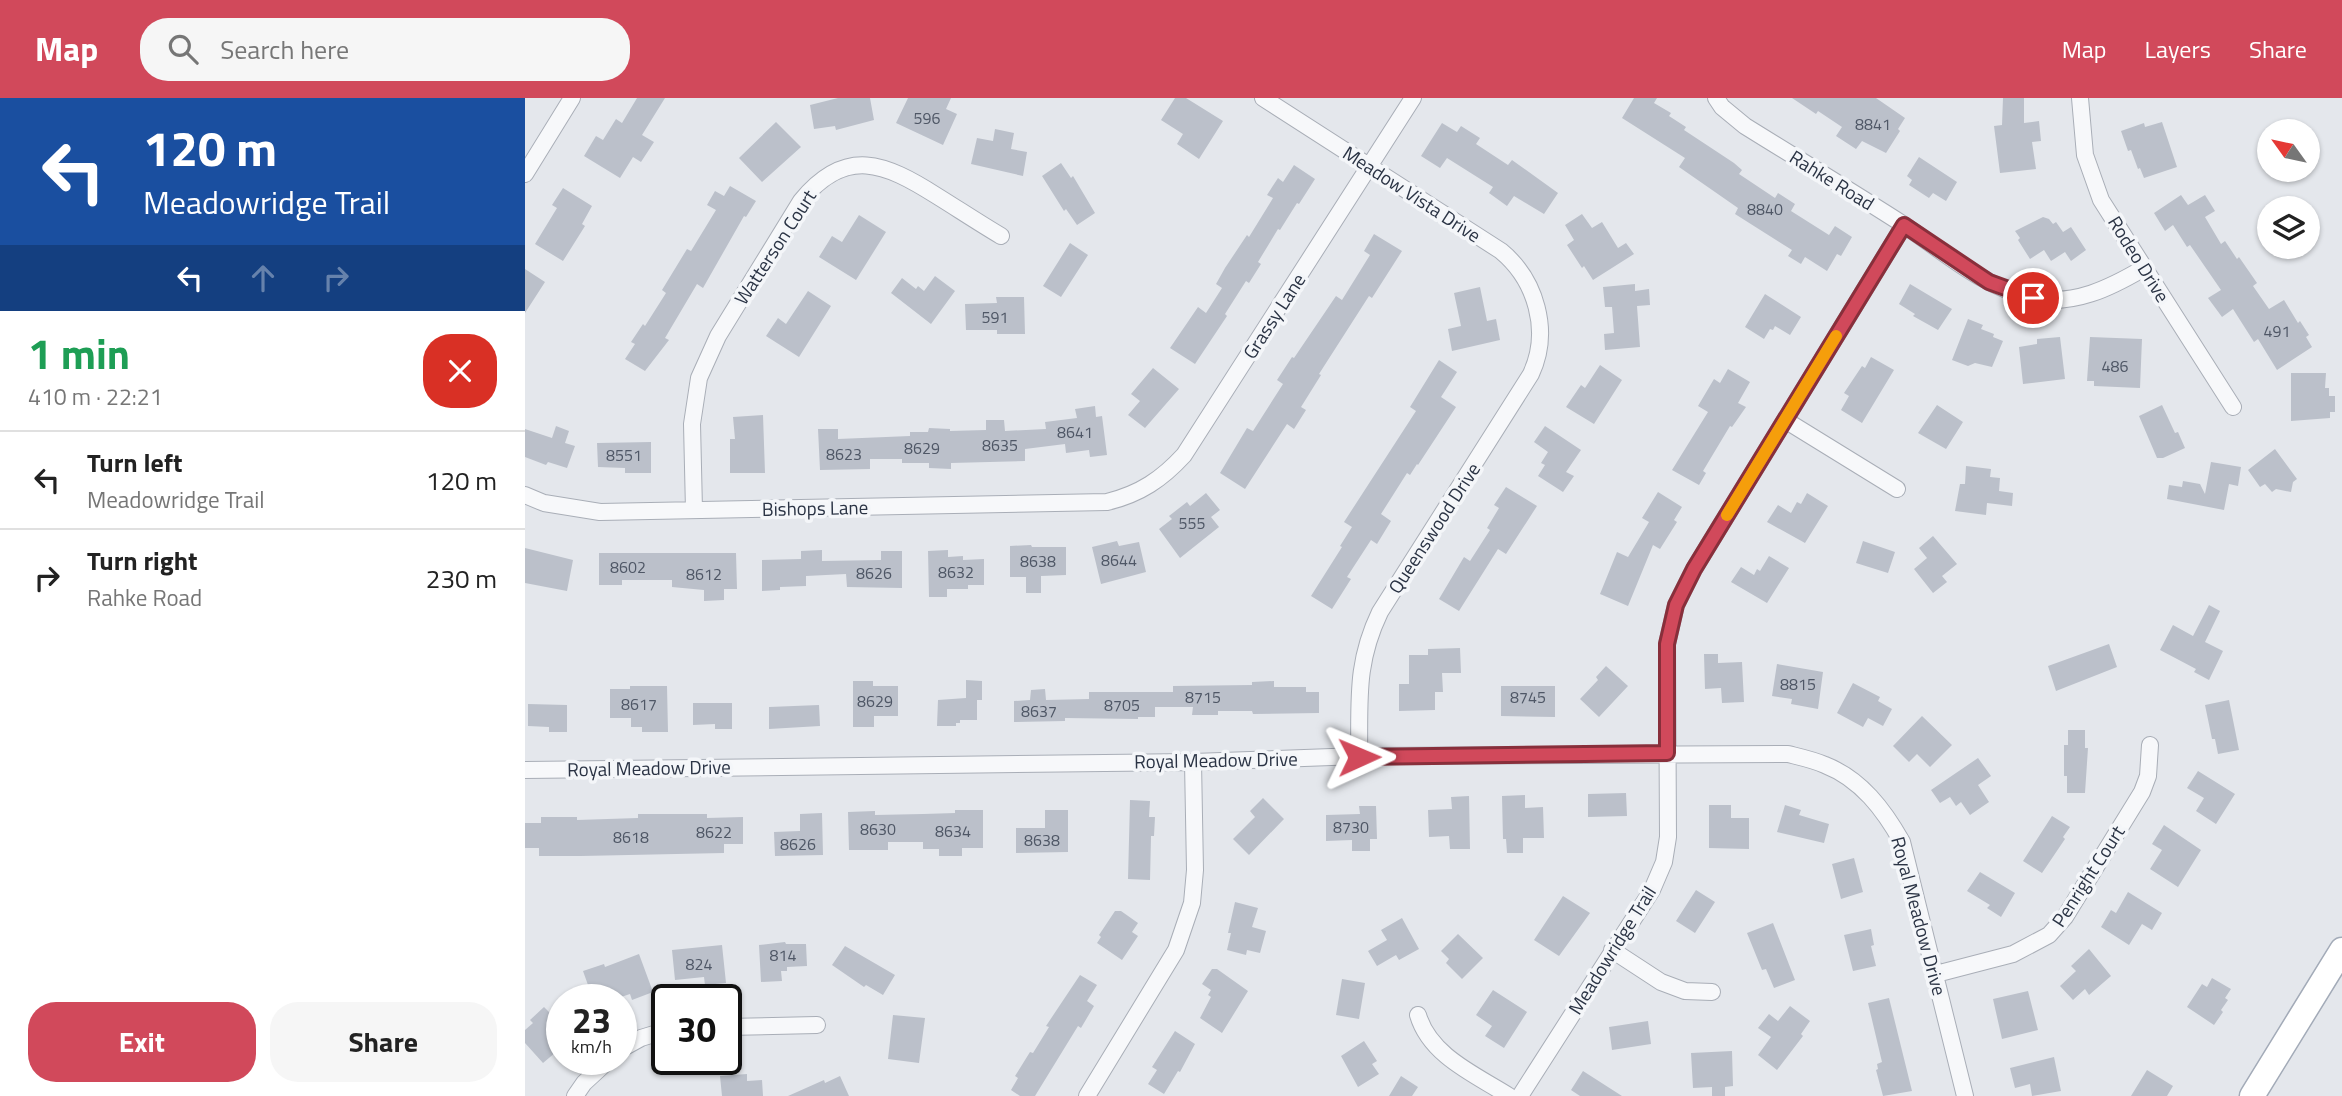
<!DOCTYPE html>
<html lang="en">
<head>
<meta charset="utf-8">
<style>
  :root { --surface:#fff; --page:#f6f6f6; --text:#222; --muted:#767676; --line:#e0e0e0; --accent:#d1495b }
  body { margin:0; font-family:"Titillium Web",sans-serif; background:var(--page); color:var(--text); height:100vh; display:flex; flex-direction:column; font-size:26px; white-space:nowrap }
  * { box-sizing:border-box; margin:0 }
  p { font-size:23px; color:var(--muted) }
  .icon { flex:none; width:38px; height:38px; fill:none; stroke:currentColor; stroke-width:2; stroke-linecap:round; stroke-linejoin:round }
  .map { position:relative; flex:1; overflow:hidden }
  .side { display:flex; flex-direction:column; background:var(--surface); width:525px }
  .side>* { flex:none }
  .top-card { background:#1a4fa0; color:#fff; overflow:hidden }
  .needle { width:46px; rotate:303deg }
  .controls { position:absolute; left:1732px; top:21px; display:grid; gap:14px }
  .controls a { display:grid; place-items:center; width:63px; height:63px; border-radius:50%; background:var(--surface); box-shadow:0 2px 5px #0004; font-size:35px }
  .speed { position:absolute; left:21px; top:886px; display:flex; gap:14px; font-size:35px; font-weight:700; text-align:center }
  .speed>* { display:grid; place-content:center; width:91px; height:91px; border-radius:50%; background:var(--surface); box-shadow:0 2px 5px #0004; line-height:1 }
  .speed small { font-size:18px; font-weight:400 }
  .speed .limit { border:4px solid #111; border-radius:10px; background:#fff; color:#111 }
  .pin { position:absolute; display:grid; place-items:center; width:60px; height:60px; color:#fff; margin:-30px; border:4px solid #fff; border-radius:50%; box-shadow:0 2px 7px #0007 }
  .me { position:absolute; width:77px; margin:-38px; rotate:89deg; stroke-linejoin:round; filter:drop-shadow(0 0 5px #0008) }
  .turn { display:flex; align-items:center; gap:24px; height:147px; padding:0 28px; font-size:32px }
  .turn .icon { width:91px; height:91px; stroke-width:2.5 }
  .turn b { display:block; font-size:49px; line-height:60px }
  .lanes { display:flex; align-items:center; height:66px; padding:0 28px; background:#0003; justify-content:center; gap:35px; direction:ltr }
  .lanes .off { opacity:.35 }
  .round { display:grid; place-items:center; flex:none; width:74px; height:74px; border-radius:28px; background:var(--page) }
  .headline { display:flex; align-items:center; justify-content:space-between; height:119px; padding:0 28px }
  h1 { font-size:42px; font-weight:700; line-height:52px; color:#1e9e55 }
  .action { display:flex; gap:14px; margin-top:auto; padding:14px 28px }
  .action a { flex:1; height:80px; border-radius:28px; background:var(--accent); color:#fff; font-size:28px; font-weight:700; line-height:80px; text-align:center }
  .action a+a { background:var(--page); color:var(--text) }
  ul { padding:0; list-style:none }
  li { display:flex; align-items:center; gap:21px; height:98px; padding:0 28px; border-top:2px solid var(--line) }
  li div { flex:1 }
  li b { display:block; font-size:26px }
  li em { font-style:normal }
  header { display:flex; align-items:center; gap:42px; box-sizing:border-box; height:98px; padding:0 35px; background:var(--accent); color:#fff }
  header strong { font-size:33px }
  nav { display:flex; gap:38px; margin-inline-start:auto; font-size:24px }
  .search { width:490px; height:63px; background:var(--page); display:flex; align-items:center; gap:18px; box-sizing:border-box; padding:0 24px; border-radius:28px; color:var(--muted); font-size:26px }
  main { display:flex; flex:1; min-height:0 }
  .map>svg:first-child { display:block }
  .building { fill:#bbc0ca }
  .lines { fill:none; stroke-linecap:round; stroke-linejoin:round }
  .minor-casing { stroke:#a9aeb7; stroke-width:18 }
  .primary-casing { stroke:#a3abb8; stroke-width:27 }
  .minor { stroke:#f7f8fa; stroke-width:16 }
  .primary { stroke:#fff; stroke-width:24 }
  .route-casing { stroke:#882f3b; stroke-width:18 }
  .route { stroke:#d1495b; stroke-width:12 }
  .slow { stroke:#f59e0b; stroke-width:12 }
  .labels { text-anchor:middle; stroke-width:7; stroke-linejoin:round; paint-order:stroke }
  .number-label { font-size:16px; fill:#4f5766 }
  .street-label { font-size:19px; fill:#2b3445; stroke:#f4f6f9 }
</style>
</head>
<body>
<header>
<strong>Map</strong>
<div class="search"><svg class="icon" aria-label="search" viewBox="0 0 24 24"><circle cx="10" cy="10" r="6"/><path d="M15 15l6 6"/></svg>Search here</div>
<nav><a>Map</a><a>Layers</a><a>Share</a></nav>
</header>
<main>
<section class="side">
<div class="top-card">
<div class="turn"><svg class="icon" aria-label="left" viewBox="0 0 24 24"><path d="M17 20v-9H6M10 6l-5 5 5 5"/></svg><div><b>120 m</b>Meadowridge Trail</div></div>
<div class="lanes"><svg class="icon" aria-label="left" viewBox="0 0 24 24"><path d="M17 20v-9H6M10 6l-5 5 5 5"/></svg><svg class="icon off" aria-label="ahead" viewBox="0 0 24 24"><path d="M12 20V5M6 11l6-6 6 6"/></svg><svg class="icon off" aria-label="right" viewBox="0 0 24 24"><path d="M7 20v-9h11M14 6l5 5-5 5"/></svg></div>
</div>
<div class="headline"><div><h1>1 min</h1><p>410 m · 22:21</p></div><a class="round" style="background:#d93025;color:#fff"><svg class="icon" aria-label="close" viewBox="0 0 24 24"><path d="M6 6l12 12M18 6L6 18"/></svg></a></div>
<ul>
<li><svg class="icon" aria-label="left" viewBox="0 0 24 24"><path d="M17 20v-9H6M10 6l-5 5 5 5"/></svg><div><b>Turn left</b><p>Meadowridge Trail</p></div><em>120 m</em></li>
<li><svg class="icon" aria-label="right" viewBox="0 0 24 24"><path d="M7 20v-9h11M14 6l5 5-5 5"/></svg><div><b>Turn right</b><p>Rahke Road</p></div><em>230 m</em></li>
</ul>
<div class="action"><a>Exit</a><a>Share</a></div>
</section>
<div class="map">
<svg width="1817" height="998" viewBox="0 0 1817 998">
  <rect width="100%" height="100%" fill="#e4e7ec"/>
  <path class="building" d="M112,0H140L117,37L129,44L116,64L108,59L95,80L59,58L71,38L78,42L91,21L97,25Z
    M313,0H345L349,22L311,32L310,28L289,31L285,7Z
    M383,0H426L421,11L432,16L418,47L371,25Z
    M650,0H661L698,23L674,61L652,46L658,36L636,22Z
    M1109,0H1132L1129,5L1146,15L1144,18L1161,29L1159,32L1209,65L1217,72L1214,76L1250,100L1253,95L1270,106L1266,113L1304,137L1310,128L1327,139L1316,158L1312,156L1302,173L1280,159L1276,166L1263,158L1267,152L1210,116L1213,110L1154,69L1160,60L1097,20Z
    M1267,0H1351L1380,20L1373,31L1375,33L1361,55L1337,43L1331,51L1311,38L1317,29L1293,13L1291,16Z
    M1478,0H1499V25L1514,23L1516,43L1507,44L1511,71L1475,75L1469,28L1477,27Z
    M251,24L276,49L237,84L214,60Z
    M1637,24L1652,69L1619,80L1615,70L1613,71L1606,52L1603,53L1596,33L1619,25L1620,29Z
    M917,25L932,34L936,28L955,40L951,46L983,67L987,62L1033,95L1019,116L989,98L982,108L964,95L968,89L922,60L915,70L896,58Z
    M470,31L489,35L486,51L502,54L498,78L446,66L452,40L468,43Z
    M1394,59L1432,84L1421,103L1408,95L1404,100L1384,87L1387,82L1382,78Z
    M536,65L546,80L548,78L570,115L552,127L541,111L539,113L517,78Z
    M769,67L790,81L774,106L772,105L755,132L753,131L733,164L736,166L724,185L721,183L700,216L702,218L670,266L645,250L673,209L681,215L697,190L691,186L700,170L722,137L724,139L748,100L742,97L753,80L758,84Z
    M205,88L231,103L221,119L219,118L178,190L172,186L140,240L144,242L120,273L100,261L110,246L106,244L118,226L120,228L141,195L137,192L162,151L166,153L191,112L182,107L190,93L199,98Z
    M38,90L67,108L57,126L60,128L38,163L10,146L32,110L27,107Z
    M1656,97L1663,107L1680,97L1690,113L1680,119L1696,146L1700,143L1712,161L1714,159L1732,185L1728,188L1744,211L1759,202L1773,225L1775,223L1784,237L1781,239L1787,249L1752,272L1733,241L1729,244L1708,211L1697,219L1683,200L1696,192L1665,147L1662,149L1648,127L1640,133L1629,115Z
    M1057,116L1067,130L1077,124L1093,150L1101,145L1109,156L1068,182L1059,168L1057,170L1042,147L1049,142L1040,127Z
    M334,117L361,134L331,182L294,159L307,138L317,144Z
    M1518,119L1524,121L1528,126L1531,124L1538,134L1546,129L1561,152L1546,163L1540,154L1526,163L1519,152L1505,161L1493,142L1495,140L1490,133Z
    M849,136L877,153L847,200L844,198L794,276L796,277L776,309L781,312L769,331L762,326L720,391L695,375L722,330L728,333L758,286L752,282L767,259L769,260L811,198L817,202L845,157L839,153Z
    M545,145L563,157L536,199L518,188Z
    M0,171L20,184L0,215Z
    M410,178L430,193L406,226L366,195L377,180L391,191L393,188L399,193Z
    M1110,186V193L1124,191L1125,207L1112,208L1115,249L1080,252L1079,236L1089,235L1087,209H1080L1078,189Z
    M1385,186L1427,211L1413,232L1388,218L1390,216L1374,206Z
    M955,189L962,223L971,221L975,242L927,253L923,231L936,228L929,195Z
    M283,193L306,208L274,259L241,238L253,220L261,226Z
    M1240,196L1276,219L1265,237L1250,228L1248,232L1245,231L1239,241L1220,229Z
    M471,199H499L500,236H472V232H441L440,206L472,205Z
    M1443,221L1458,227L1456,231L1469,236L1468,239L1478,243L1467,269L1450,265L1443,268L1427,262Z
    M1535,239L1540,281L1498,286L1494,249L1512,246V241Z
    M1565,239L1617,241L1615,290L1569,288V283H1562Z
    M1346,259L1369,272L1337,325L1316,312L1324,298L1319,295L1337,268L1340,270Z
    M914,262L932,274L916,299L931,309L893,367L892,366L885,377L882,375L856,416L866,423L852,446L846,442L822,479L826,481L807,511L786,498L817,449L815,448L827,429L819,424L891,313L885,309Z
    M1075,267L1097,282L1069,326L1041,309L1056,287L1060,290Z
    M628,270L654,291L620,330L603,317L615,303L606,296Z
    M1203,271L1225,284L1213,305L1221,309L1207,329L1205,328L1178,373L1181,375L1174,387L1147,372L1183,314L1173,308L1189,281L1195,285Z
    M1766,275H1801L1800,290H1804V298H1810V314H1805V320L1766,323Z
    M1412,307L1438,324L1421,351L1393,335Z
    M1637,307L1650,335L1653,334L1660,350L1638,360H1632L1614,318Z
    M570,308L571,319L577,318L582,357L565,359L564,352L541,355L540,346L500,351V363L426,365V371L404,370V365H377V361H345V371L295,372L293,331H313V341L385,338V334H403L404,330L425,331V333L461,332V322H479L480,333L521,331L520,324L552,320L550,311Z
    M238,317L240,375H205V341H210L208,319Z
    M31,328L44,333L40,345L50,348L42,370L23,364L21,367L0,359V331L27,340Z
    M1020,328L1056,352L1041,374L1049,378L1038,394L1013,378L1020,367L1016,365L1023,354L1009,344Z
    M126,344V375H100V370L73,369L72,345Z
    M1750,351L1772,381L1768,384L1766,394L1751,391L1747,394L1740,386L1735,389L1723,372Z
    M1686,364L1716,369L1713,388L1704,386L1699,412L1642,401L1644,387L1657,389L1658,383L1675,386L1680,396Z
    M1441,368L1466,371L1465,379L1475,380L1474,393L1488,395L1487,408L1462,405L1461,417L1430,413L1435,386H1440Z
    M981,389L1012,408L981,456L973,451L934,513L914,501L939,459L945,463L965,432L962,430L974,410L969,407Z
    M1133,394L1157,409L1149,422L1152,424L1135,451L1128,447L1103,508L1075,496L1092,454L1103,459L1124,424L1117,420Z
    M681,395L695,412L686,419L694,429L655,460L634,431L647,421L644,418L662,404L665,408Z
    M1282,395L1303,408L1280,445L1242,424L1253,407L1266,415L1272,404L1276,406Z
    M1408,438L1432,466L1417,478L1422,484L1408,495L1389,471L1402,460L1394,450Z
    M592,443L594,448L614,444L621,474L576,486L567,449Z
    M1338,443L1370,454L1363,475L1331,465Z
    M506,447L507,449H541V477L516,478V495H501V479H485V448Z
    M0,450L48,462L42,493L0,485Z
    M297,452V463L356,462V453H377V490L322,489L321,476L281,478V488L255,489V492L237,493V462L276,461V453Z
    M423,452V459L438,458V462L459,461V487H443V491H422V499H404L403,453Z
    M74,455H211L212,491H199V502L179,503V492L147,489V482H97V487H74Z
    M1244,458L1264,470L1242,505L1206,484L1216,469L1229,477L1232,471L1235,473Z
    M1684,507L1695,513L1680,544L1698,553L1684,582L1669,574L1671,571L1635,552L1648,527L1668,538Z
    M1584,546L1592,569L1531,593L1523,568Z
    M935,550L936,575H917L918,594H910V612L874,613V586H884V557H903V551Z
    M1179,556H1193V565L1217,564L1219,604L1197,605L1196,590L1180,591Z
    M1252,566L1298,574L1293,611L1266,606L1267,601L1247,598Z
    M1081,568L1103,588L1074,619L1055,601L1073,582L1071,579Z
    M441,582L457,583V602H452V622H435V625H431V628H412L413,602L441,600Z
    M328,583H348V588H373V618H349V629H328Z
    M749,583V589H781V594H794V615L728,616L727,613H693V617H667L668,609H630V619H613V621L540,620V623L489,624V603L505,602L506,592L520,591L521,602L564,601V594H648V588L727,587V584Z
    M1328,585L1355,599L1353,603L1367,611L1358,628L1343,620L1338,629L1312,615Z
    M105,588H142L143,634H117V629H106V620H85V591H105Z
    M976,588H1030V619L976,618Z
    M1704,602L1714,652L1693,656L1690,641H1687L1680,607Z
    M168,605H207V631H190V626L168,627Z
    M3,606L42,607V634H24V629L3,628Z
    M294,607L295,628L244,631V609Z
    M1397,618L1427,647L1405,669L1392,656L1384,664L1368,648Z
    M1543,632H1560V650H1563L1560,695H1542V678H1539V647H1543Z
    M1453,660L1466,678L1453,687L1464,704L1445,717L1436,704L1431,708L1425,699L1415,705L1406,692Z
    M1673,673L1710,696L1691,726L1671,713L1679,700L1662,690Z
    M1101,695L1102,718L1063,719V696Z
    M1000,697V710L1018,709L1019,740H998V755H982L981,741H978L977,698Z
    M944,698L945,751H925L924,738L904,739L903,712L927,711L926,699Z
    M738,700L759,721L724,757L708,741L730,719L725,713Z
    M605,702L625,703L624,719H630L629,738H626L625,782L603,781Z
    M1184,707H1206V720H1224V751L1184,750Z
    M1260,707L1276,712L1274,717L1304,726L1299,745L1252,734Z
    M834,708H851L852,741H845V753H827V742L801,743V717L835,716Z
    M430,712H458V750H437V758H414V751H398V744H363V752H324L323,714L350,713V717L398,716L430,715Z
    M520,712H543V754L491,755V730H520Z
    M297,715L298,757L250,758L249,734L275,733V716Z
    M113,716H182V720L218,719V746H199V755L56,758H14V750H0V725H16V719H52V722L113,720Z
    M1527,718L1545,729L1538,739L1540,741L1517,775L1498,763Z
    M1639,727L1676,752L1653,789L1625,771L1637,752L1627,746Z
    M1329,760L1338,794L1316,801L1307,766Z
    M1455,774L1490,795L1476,819L1462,810L1465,807L1442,793Z
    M1171,792L1190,804L1170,835L1151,823Z
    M1603,794L1637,815L1627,832L1617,826L1604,847L1576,829L1586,812L1591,815Z
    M1038,798L1065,815L1034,858L1009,842Z
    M710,804L733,810L727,829L741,833L735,855L722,852L721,857L702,852L706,835H703Z
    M590,813H596L613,825L607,834L613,838L597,862L572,845L576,839L574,837Z
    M877,820L894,851L874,862L871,857L852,868L843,853L862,842L856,832Z
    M1248,825L1270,882L1249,890L1241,871L1237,872L1222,835Z
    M1346,831L1349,847L1346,848L1351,868L1328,873L1319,837Z
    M933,836L958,860L937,881L921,865L924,861L916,853Z
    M260,844L261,846H281L282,868L262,869V873H256L257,883L236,884L234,847Z
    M197,847L201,885L180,887L179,879L150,882L147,852Z
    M320,848L370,877L358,897L341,887L339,889L307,867Z
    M1564,851L1586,878L1564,897L1560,891L1548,902L1535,888L1551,873L1546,868Z
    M114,856L128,894L107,902L105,896L90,901H68L58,873L79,866L80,869Z
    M687,871H692L723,893L697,935L675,920L686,899L683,897L686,892L677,886Z
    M555,877L572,887L562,903L569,908L556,930L553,928L510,998H495L486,992L493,980L490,978L505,954L508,955L524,929L521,928Z
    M1687,880L1706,891L1700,900L1703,902L1696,912L1698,914L1689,927L1662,909L1677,886L1682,889Z
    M817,881L840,885L834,921L811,917Z
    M968,892L1002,914L979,950L960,938L967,928L951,917Z
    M1503,893L1513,932L1477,941L1468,901Z
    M1364,900L1387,993L1358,998L1351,972L1353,971L1352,966L1357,964L1343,905Z
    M37,908V949L18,965L0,945V932L8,925L5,922L19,909L27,917Z
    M1265,908L1285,923L1276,936L1278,938L1252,972L1233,957L1246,939L1233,930L1244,916L1253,923Z
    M368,917L400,920L394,965L363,961Z
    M1123,923L1126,946L1087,952L1084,929Z
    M650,933L670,946L655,974L653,973L639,996L623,986L632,972L627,969Z
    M839,943L852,963L847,966L854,976L833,989L816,958Z
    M1207,953L1208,988L1200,989V998H1187V989L1168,990L1166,955Z
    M1529,959L1536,993L1507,998L1505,986L1490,990L1485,970Z
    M1622,972L1648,988L1642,998H1606Z
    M1058,973L1097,998H1055L1046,992Z
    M222,976V983L237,982L238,998H197L195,978Z
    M315,978L324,998H263L299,982L300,985Z
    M876,978L893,989L887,998H864Z"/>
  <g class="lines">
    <defs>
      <path id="minor" d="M738,0L976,153C1011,182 1026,233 1006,276L855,514C830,566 835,603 834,658
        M1191,0L1197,9L1220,28C1273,61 1326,93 1379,127C1419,154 1459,190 1508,200C1549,208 1585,190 1619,170
        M1555,0L1560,57L1576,102L1708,309
        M0,76L47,0
        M1260,322L1372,391
        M0,397L19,405L75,414L582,404C615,396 637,381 659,357L888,0
        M169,412L167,326L174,280L193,238L276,103C321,48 360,65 412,98C433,111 454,125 476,138
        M0,672L668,664L834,658L1263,656C1275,659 1289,662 1300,667C1336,681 1359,712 1377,744L1440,998
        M1087,852L1136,884L1160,893L1187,894
        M1411,876L1488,856L1524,837L1540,819L1617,694L1623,678L1625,647
        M893,917C905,958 951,977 984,998
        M201,929L292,927
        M96,951L116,940L142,932
        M50,998L59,985L85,961
        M562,998L651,852L667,805L670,772L668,664
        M995,998L1127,792L1139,764L1143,739L1142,546L1151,507L1169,471L1379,127"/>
      <path id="primary" d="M1727,998L1817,852"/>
    </defs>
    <use href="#minor" class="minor-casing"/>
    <use href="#primary" class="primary-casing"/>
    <use href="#minor" class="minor"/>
    <use href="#primary" class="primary"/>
  </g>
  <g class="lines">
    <defs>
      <path id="route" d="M834,659L1142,655V546L1151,507L1169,471L1379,127L1464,184L1508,200"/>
    </defs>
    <use href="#route" class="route-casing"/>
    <use href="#route" class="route"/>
    <path class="slow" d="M1202,417L1311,238"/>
  </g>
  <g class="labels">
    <g class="number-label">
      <text x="402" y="26">596</text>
      <text x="1348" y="32">8841</text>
      <text x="1240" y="117">8840</text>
      <text x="470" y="225">591</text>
      <text x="1752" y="239">491</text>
      <text x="1590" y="274">486</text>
      <text x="550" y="340">8641</text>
      <text x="475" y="353">8635</text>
      <text x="397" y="356">8629</text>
      <text x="319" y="362">8623</text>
      <text x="99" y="363">8551</text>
      <text x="667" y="431">555</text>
      <text x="594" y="468">8644</text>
      <text x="513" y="469">8638</text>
      <text x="103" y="475">8602</text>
      <text x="431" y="480">8632</text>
      <text x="349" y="481">8626</text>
      <text x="179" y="482">8612</text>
      <text x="1273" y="592">8815</text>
      <text x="678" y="605">8715</text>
      <text x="1003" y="605">8745</text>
      <text x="350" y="609">8629</text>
      <text x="114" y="612">8617</text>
      <text x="597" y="613">8705</text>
      <text x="514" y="619">8637</text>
      <text x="826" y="735">8730</text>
      <text x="353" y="737">8630</text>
      <text x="428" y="739">8634</text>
      <text x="189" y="740">8622</text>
      <text x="106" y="745">8618</text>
      <text x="517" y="748">8638</text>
      <text x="273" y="752">8626</text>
      <text x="258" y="863">814</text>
      <text x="174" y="872">824</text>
    </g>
    <g class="street-label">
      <text transform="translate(1307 82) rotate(32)" y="7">Rahke Road</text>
      <text transform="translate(887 96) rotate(33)" y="7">Meadow Vista Drive</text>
      <text transform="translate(250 149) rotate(-57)" y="7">Watterson Court</text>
      <text transform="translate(1614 161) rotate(58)" y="7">Rodeo Drive</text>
      <text transform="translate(749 218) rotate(-57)" y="7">Grassy Lane</text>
      <text transform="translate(290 410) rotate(-1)" y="7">Bishops Lane</text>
      <text transform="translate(909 430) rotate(-57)" y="7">Queenswood Drive</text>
      <text transform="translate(691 662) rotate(-1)" y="7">Royal Meadow Drive</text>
      <text transform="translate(124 670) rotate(-1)" y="7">Royal Meadow Drive</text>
      <text transform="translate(1563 778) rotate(-57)" y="7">Penright Court</text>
      <text transform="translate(1394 818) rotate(75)" y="7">Royal Meadow Drive</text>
      <text transform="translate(1087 852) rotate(-58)" y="7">Meadowridge Trail</text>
    </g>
  </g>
</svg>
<div class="controls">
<a><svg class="needle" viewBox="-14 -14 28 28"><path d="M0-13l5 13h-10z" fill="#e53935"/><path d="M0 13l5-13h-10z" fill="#767676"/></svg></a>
<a><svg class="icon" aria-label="layers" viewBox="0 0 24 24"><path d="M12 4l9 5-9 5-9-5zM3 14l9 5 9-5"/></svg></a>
</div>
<div class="speed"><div>23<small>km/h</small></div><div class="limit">30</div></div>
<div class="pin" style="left:1508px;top:200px;background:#d93025"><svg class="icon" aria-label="arrive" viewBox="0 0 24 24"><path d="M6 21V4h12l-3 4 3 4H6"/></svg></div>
<svg class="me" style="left:834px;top:659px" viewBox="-20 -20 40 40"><path d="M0-17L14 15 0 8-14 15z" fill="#d1495b" stroke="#fff" stroke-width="4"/></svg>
</div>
</main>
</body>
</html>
